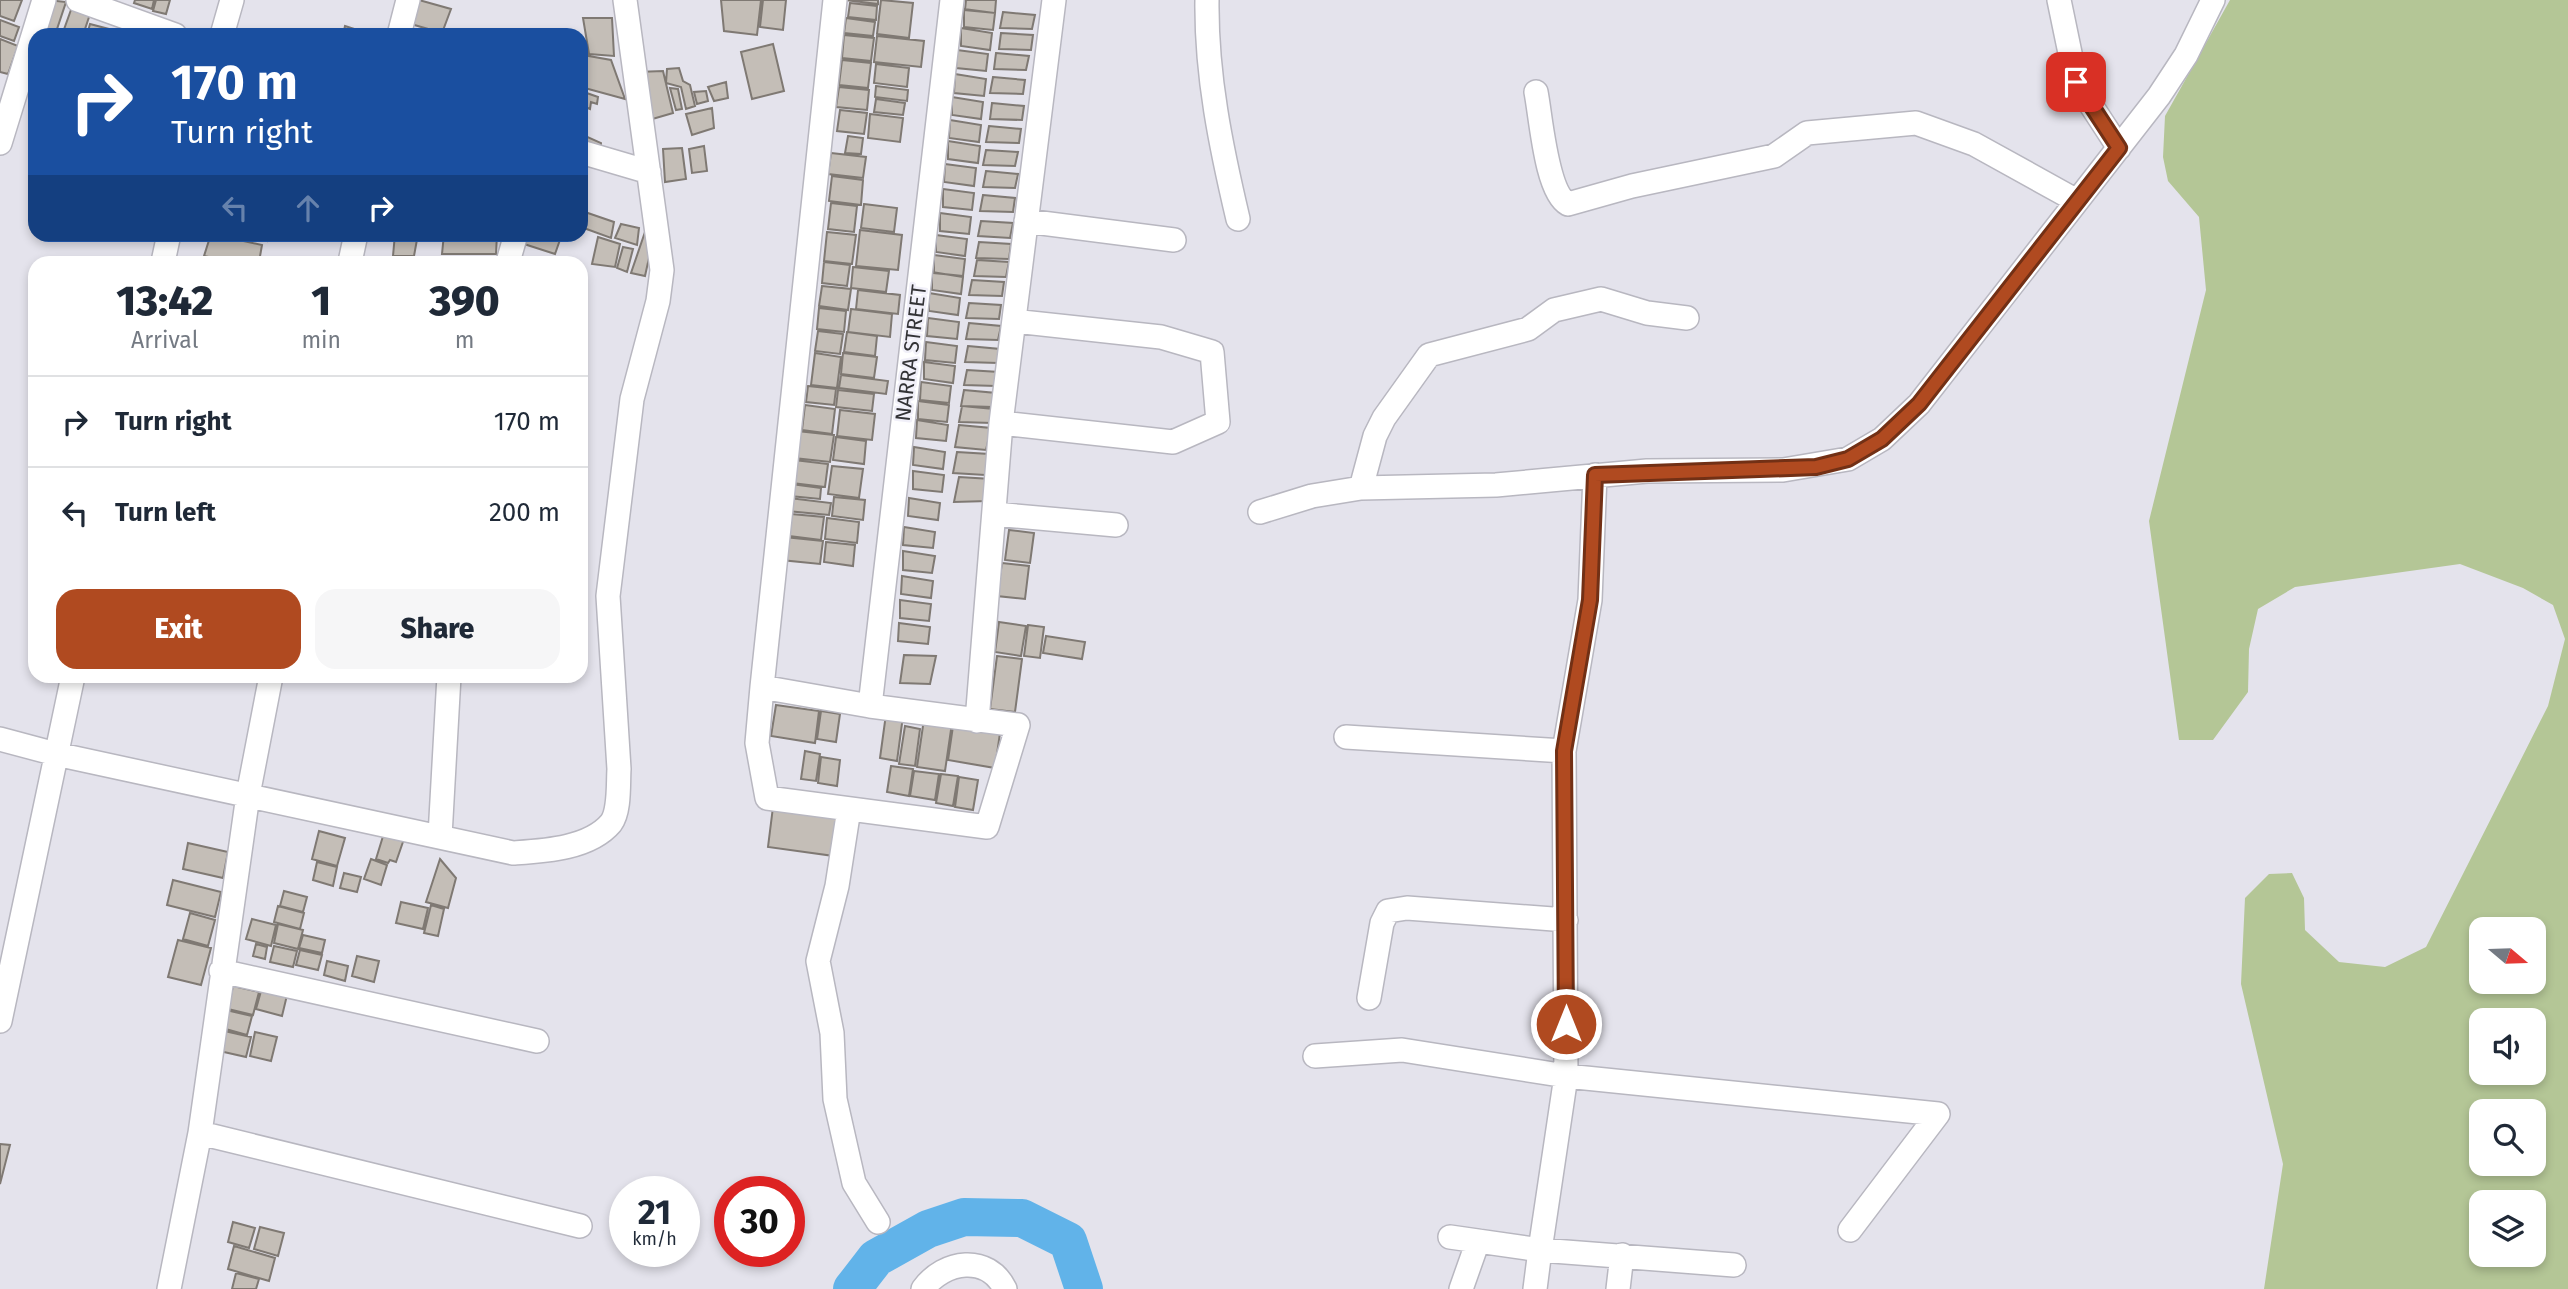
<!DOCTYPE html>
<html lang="en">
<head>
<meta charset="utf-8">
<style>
  :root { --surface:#fff; --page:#f6f6f7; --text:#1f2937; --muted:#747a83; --line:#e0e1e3; --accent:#b04a20 }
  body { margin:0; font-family:"Fira Sans",sans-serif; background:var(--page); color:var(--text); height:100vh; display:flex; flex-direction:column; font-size:26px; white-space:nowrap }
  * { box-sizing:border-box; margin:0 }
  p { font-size:23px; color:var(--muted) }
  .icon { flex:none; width:38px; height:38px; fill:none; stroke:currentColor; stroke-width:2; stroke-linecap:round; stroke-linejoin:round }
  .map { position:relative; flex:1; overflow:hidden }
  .panel { position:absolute; left:28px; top:256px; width:560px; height:427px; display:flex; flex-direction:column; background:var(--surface); border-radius:21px; box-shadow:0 4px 10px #0003 }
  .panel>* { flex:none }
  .guide { position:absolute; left:28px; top:28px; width:560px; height:214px; border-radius:21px; box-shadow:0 4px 10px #0003; background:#1a4fa0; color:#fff; overflow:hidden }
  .needle { width:46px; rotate:109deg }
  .buttons { position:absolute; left:2469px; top:917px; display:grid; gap:14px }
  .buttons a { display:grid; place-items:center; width:77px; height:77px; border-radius:14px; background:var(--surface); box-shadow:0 4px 10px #0003; font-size:35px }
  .speed { position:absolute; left:609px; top:1176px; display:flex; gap:14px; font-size:35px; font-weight:700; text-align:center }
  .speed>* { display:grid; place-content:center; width:91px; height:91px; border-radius:50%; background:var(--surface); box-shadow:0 4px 10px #0003; line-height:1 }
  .speed small { font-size:18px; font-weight:400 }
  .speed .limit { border:10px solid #d22; background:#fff; color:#111 }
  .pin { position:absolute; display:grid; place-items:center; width:60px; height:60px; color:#fff; margin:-30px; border-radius:14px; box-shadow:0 4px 10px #0006 }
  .me { position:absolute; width:77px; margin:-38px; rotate:0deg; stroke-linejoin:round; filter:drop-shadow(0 0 5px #0008) }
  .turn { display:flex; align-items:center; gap:24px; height:147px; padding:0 28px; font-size:32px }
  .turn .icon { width:91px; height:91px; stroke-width:2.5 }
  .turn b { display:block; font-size:49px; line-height:60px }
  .lanes { display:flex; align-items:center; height:66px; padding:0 28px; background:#0003; justify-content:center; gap:35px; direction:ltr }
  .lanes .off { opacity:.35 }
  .eta { display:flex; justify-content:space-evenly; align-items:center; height:119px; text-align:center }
  .eta b { font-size:42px; font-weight:800; line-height:49px }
  .action { display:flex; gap:14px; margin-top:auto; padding:14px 28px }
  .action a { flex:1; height:80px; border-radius:21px; background:var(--accent); color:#fff; font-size:28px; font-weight:800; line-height:80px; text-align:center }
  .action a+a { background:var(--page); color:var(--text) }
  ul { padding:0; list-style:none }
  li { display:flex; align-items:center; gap:21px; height:91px; padding:0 28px; border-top:2px solid var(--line) }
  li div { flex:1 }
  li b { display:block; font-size:26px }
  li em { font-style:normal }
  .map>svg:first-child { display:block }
  .green { fill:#b4c696; fill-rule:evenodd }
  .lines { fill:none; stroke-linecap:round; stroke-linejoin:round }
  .river { stroke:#61b3e9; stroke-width:38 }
  .building { fill:#c4beb7; stroke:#7f7973; stroke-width:2 }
  .minor-casing { stroke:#b8b7c0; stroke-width:26 }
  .minor { stroke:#fff; stroke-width:23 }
  .route-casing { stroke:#723015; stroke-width:18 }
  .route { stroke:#b04a20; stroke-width:12 }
  .labels { text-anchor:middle; stroke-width:5; stroke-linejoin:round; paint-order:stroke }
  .street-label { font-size:21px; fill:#333336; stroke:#f1f0f9 }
</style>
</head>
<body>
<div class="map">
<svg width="2568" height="1289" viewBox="0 0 2568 1289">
  <rect width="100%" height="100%" fill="#e4e3ec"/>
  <path class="green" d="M2230,0H2568V1289H2264L2283,1164L2241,984L2245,898L2269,874L2292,873L2304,898L2305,930L2339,962L2385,967L2426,947L2548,706L2565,639L2553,605L2523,588L2460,564L2295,587L2258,609L2249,649L2248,692L2213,740H2179L2149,521L2206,290L2199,217L2168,181L2163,157L2165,116ZM2482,929H2534V982H2482ZM2482,1020H2534V1073H2482ZM2482,1111H2534V1164H2482ZM2534,1202V1255H2482V1202Z"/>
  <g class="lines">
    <path class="river" d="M852,1289L876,1258L928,1229L964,1217L1022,1218L1068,1241L1084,1289"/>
  </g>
  <path class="building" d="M0,0H22L14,21L0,16Z
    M47,0L66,2L55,35H43Z
    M135,0H154L152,9L134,3Z
    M156,0H170L166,14L153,11Z
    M419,0L451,9L442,33L411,24Z
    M721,0H761L757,35L724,31Z
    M763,0H786L783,30L760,27Z
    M845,0H878V4Z
    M881,0L913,3L909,38L877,34Z
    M966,0H996L995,13L965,10Z
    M850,3L877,6L876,20L848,17Z
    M72,7L90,14L83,35H62Z
    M964,9L995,13L993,30L964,27Z
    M1003,12L1035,15L1032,29L1000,28Z
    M583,18H612L614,56L589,54Z
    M846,18L875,22L873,36L844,33Z
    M0,20L19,27L14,41L0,36Z
    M90,24L109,29L107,35H87Z
    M345,26L367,33L366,35H343Z
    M961,28L992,33L990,50L961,46Z
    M1001,33L1033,35L1031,50L999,49Z
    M844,35L874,38L871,61L842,58Z
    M877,36L924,41L921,67L874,62Z
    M0,39L18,46L8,74L0,72Z
    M773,44L784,91L752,99L741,52Z
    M957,50L988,54L986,71L956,68Z
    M996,53L1029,56L1026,70L994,69Z
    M583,55L611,60L625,99L581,87Z
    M842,60L871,63L868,88L839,85Z
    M876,64L909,68L907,87L874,83Z
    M679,68L683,81L690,85L695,106L686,109L681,87L666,83L667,69Z
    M663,71L673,113L649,120L637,72Z
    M955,74L986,79L984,96L954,93Z
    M993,77L1025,80L1023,94L990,93Z
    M726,82L728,98L714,101L708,87Z
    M876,86L908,90L907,101L875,97Z
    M839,87L869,90L867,110L836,107Z
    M670,88L678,89L682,109L676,110Z
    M581,91L598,97L597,104L591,102L590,109L581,105Z
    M706,91L708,101L697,104L694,92Z
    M952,97L983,102L981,119L952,115Z
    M876,99L905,103L903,115L874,112Z
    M992,103L1024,106L1022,120L990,119Z
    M712,108L714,128L692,135L686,114Z
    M840,110L867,113L864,134L837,131Z
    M870,114L903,118L900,142L868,138Z
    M950,120L981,125L979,142L949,138Z
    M989,126L1021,129L1019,143L986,142Z
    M581,127L586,129L585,136L601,143L600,152L581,148Z
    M848,136L863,138L861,154L845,153Z
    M948,141L980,146L978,163L948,159Z
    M704,146L707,171L692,173L689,149Z
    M682,148L686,179L665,182L663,149Z
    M986,150L1018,152L1015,166L983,165Z
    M831,153L866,157L863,178L828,174Z
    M945,164L976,168L974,186L944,182Z
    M986,171L1018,174L1015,188L983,187Z
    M832,176L863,180L861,205L829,201Z
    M943,189L974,193L972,210L943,207Z
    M983,195L1015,198L1013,212L980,211Z
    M831,203L857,206L854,232L828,229Z
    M864,204L897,208L894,232L861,228Z
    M582,211L614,222L611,238L581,227Z
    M940,213L971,217L969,234L940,231Z
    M981,221L1013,223L1010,238L978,236Z
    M621,224L639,228L637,245L615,238Z
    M860,230L902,235L898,270L856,266Z
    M645,232L654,235L645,276L631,273Z
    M827,232L856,235L852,264L824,261Z
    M211,234L262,245L259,262H231L204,256Z
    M252,234H270L267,241L252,237Z
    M395,234H418L414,256H393Z
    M444,234H497L496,254H442Z
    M523,234H562L555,254L521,243Z
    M936,235L967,239L965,256L936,252Z
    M598,237L620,244L615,267L592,264Z
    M979,242L1011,244L1009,259L976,258Z
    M623,247L633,249L627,272L617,268Z
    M934,255L965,259L963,276L934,273Z
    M977,260L1009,262L1006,277L974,276Z
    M824,262L850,265L847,286L822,283Z
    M853,267L889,271L886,292L851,288Z
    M932,272L963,277L961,294L932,290Z
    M972,280L1004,282L1002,296L969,295Z
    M822,286L851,289L848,310L819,306Z
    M858,290L900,295L898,314L856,309Z
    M929,293L960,298L958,315L929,311Z
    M969,303L1001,305L999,319L966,318Z
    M819,308L846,311L844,332L817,329Z
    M851,309L892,314L890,337L848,332Z
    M928,318L959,322L957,339L927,336Z
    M969,323L1001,326L998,340L966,339Z
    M818,331L843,334L840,354L815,351Z
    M847,332L877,336L875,356L844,352Z
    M926,342L957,346L955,363L925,360Z
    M968,346L1000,349L998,363L965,362Z
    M815,353L841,357L837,388L811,385Z
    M843,353L877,357L874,378L841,374Z
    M924,362L955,366L953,383L924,379Z
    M967,370L999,372L996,386L964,385Z
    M841,375L888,381L886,394L839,388Z
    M921,382L951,386L949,403L920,400Z
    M808,386L836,389L834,405L806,402Z
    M838,390L874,394L872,411L836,407Z
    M964,390L996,393L993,407L961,406Z
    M918,401L949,405L947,422L918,419Z
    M805,405L835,409L832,434L802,430Z
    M962,406L994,409L992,423L959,422Z
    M840,410L875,414L872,440L837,436Z
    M917,420L948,425L946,441L916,438Z
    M959,425L991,428L986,450L955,447Z
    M797,431L834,435L830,462L794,458Z
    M836,437L866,441L864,464L833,460Z
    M914,447L945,452L943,469L913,465Z
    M957,452L989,454L985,475L953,473Z
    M794,460L828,464L825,487L792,483Z
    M832,466L863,469L859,498L828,494Z
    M913,471L944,475L942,492L913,489Z
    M959,477L991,479L988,501L954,502Z
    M791,484L821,488L820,499L790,496Z
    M834,497L865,500L863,520L832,516Z
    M789,498L831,503L829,515L787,511Z
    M909,498L940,503L938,520L908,516Z
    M791,514L824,517L821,540L789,536Z
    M827,518L859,522L857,543L825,539Z
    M904,527L935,532L933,548L903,545Z
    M1009,530L1034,533L1030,563L1005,560Z
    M784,537L823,541L820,564L781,560Z
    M826,542L855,545L853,566L824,562Z
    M903,551L935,556L932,573L903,570Z
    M1002,563L1029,566L1025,599L997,596Z
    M902,576L933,581L931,598L901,594Z
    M900,600L931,604L929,621L900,618Z
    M999,622L1026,626L1021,656L995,652Z
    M899,623L930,627L928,644L898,641Z
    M1028,625L1044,627L1040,658L1024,656Z
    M1046,636L1085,642L1082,659L1043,653Z
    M904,655L936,656L930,684L900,683Z
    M997,656L1022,659L1015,712L990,709Z
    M776,705L819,711L815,743L771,736Z
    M821,711L840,714L836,742L817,739Z
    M886,714L903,716L897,761L880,758Z
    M924,719L952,723L945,771L917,767Z
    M905,726L920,729L915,766L899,764Z
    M953,726L1000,733L995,768L948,760Z
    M805,751L820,754L816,781L801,779Z
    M821,757L840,760L837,786L818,783Z
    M891,766L913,769L909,796L887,792Z
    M914,771L939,774L935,800L910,796Z
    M941,774L958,776L953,806L936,803Z
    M959,777L978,780L973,810L955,807Z
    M773,807L839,815L834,856L768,847Z
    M319,831L345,838L337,866L312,859Z
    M384,833L404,839L396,862L390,860L388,863L376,859Z
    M188,843L228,852L223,878L183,869Z
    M371,859L387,865L381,885L364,879Z
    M440,859L456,878L448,908L426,902Z
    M317,862L337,867L333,886L313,880Z
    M344,873L361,877L357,892L340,888Z
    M173,880L221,892L215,917L167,905Z
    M284,891L307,897L303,912L280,906Z
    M401,902L428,908L423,929L396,923Z
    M431,905L444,909L438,936L424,933Z
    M278,906L304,913L300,929L274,922Z
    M190,913L215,920L208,946L183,939Z
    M252,919L276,925L271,946L246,939Z
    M278,924L303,930L298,949L274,943Z
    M303,935L325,940L322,953L299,948Z
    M178,940L211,948L201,985L168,977Z
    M256,944L267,947L265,959L253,956Z
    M274,946L297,951L293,967L270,962Z
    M300,950L322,955L318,970L296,965Z
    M357,956L379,961L374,982L352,976Z
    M327,961L348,966L345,981L324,975Z
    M263,984L288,991L282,1016L256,1009Z
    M233,986L259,992L253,1015L228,1009Z
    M226,1010L252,1016L247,1035L222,1028Z
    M220,1030L251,1037L246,1057L215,1050Z
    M255,1032L277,1037L271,1061L250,1056Z
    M0,1144L10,1145L0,1184Z
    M233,1222L255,1228L249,1248L228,1242Z
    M260,1227L284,1233L278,1256L254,1249Z
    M234,1246L275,1258L269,1281L228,1269Z
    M236,1273L259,1279L256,1289H232Z"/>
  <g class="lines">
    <defs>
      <path id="minor" d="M78,0L175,35
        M1207,0C1206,75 1221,147 1238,219
        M2059,0L2076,82L2119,148
        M222,35L232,0
        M399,35L408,0
        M1536,92C1541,117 1546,192 1568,204L1632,186L1774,156L1807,133L1916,123L1974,144L2077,201
        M0,143L44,0
        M581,152L649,172
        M1026,221L1174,240
        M163,262L169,234
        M350,262L356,234
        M508,262L516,234
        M1001,423L1173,442L1218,422L1212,352L1161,337L1014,321
        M1595,475L1590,600L1564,751L1566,1076L1540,1250L1734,1265
        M1361,488L1375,436L1384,418L1429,355L1528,329L1554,310L1601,299L1647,313L1687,318
        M1260,512L1312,496L1361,488L1496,485L1647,471L1783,470L1848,459L1882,439L1919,404L2159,96L2186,55L2213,0
        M994,514L1116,525
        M762,687L870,706L1018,725L987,827L767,798L757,743L762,687L835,0
        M870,706L952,0
        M977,721L1001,423L1054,0
        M1346,737L1564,751
        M0,739L56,754L513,853C543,851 589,849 611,823C620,811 618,784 619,769L608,596L632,399L658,301L662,270L625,0
        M849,809L837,886L818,961L832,1033L835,1099L854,1183L878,1222
        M440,836L449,676
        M221,971L537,1041
        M1369,998L1382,923L1388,911L1407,908L1566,920
        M0,1021L73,676
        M1315,1056L1402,1050L1566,1076L1938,1114L1850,1230
        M200,1133L580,1226
        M1450,1237L1540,1250L1535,1289
        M169,1289L200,1133L248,795L271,676
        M923,1289C944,1260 988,1254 1005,1289
        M1461,1289L1478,1241
        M1618,1289L1622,1255"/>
    </defs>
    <use href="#minor" class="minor-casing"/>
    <use href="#minor" class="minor"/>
  </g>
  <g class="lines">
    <defs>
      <path id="route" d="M1566,1024L1564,751L1590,600L1595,475L1816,467L1848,459L1882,439L1919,404L2119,148L2076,82"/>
    </defs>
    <use href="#route" class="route-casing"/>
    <use href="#route" class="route"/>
  </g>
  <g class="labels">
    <g class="street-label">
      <text transform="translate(911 353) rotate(-83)" y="7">NARRA STREET</text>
    </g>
  </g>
</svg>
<div class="buttons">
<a><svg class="needle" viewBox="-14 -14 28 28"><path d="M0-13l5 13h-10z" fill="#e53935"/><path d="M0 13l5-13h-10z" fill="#747a83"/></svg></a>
<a><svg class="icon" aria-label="sound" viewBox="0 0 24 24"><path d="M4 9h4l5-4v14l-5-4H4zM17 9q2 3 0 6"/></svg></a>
<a><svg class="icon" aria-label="search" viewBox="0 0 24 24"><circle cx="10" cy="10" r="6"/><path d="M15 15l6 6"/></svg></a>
<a><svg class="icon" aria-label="layers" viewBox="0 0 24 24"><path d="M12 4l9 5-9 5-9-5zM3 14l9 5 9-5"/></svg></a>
</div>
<div class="speed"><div>21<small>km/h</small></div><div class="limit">30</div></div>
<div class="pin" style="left:2076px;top:82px;background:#d93025"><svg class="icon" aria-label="arrive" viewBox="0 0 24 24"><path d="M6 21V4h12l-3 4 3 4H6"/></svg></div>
<svg class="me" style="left:1566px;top:1024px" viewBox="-20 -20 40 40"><circle r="17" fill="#b04a20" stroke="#fff" stroke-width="3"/><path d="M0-11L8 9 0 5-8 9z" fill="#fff"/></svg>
<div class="guide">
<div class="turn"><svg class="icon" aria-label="right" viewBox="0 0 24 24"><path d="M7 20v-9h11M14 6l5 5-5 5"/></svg><div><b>170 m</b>Turn right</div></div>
<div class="lanes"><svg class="icon off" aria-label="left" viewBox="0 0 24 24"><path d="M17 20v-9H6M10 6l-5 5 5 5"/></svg><svg class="icon off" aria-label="ahead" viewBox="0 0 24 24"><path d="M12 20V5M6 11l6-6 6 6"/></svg><svg class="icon" aria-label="right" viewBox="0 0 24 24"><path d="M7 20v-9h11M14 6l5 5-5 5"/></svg></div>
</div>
<section class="panel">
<div class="eta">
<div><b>13:42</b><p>Arrival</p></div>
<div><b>1</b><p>min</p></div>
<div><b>390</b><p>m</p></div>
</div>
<ul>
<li><svg class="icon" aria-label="right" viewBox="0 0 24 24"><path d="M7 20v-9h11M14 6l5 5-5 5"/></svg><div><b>Turn right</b></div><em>170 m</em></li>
<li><svg class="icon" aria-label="left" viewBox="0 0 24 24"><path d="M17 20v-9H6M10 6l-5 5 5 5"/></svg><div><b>Turn left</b></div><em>200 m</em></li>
</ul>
<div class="action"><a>Exit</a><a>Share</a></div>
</section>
</div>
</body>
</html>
